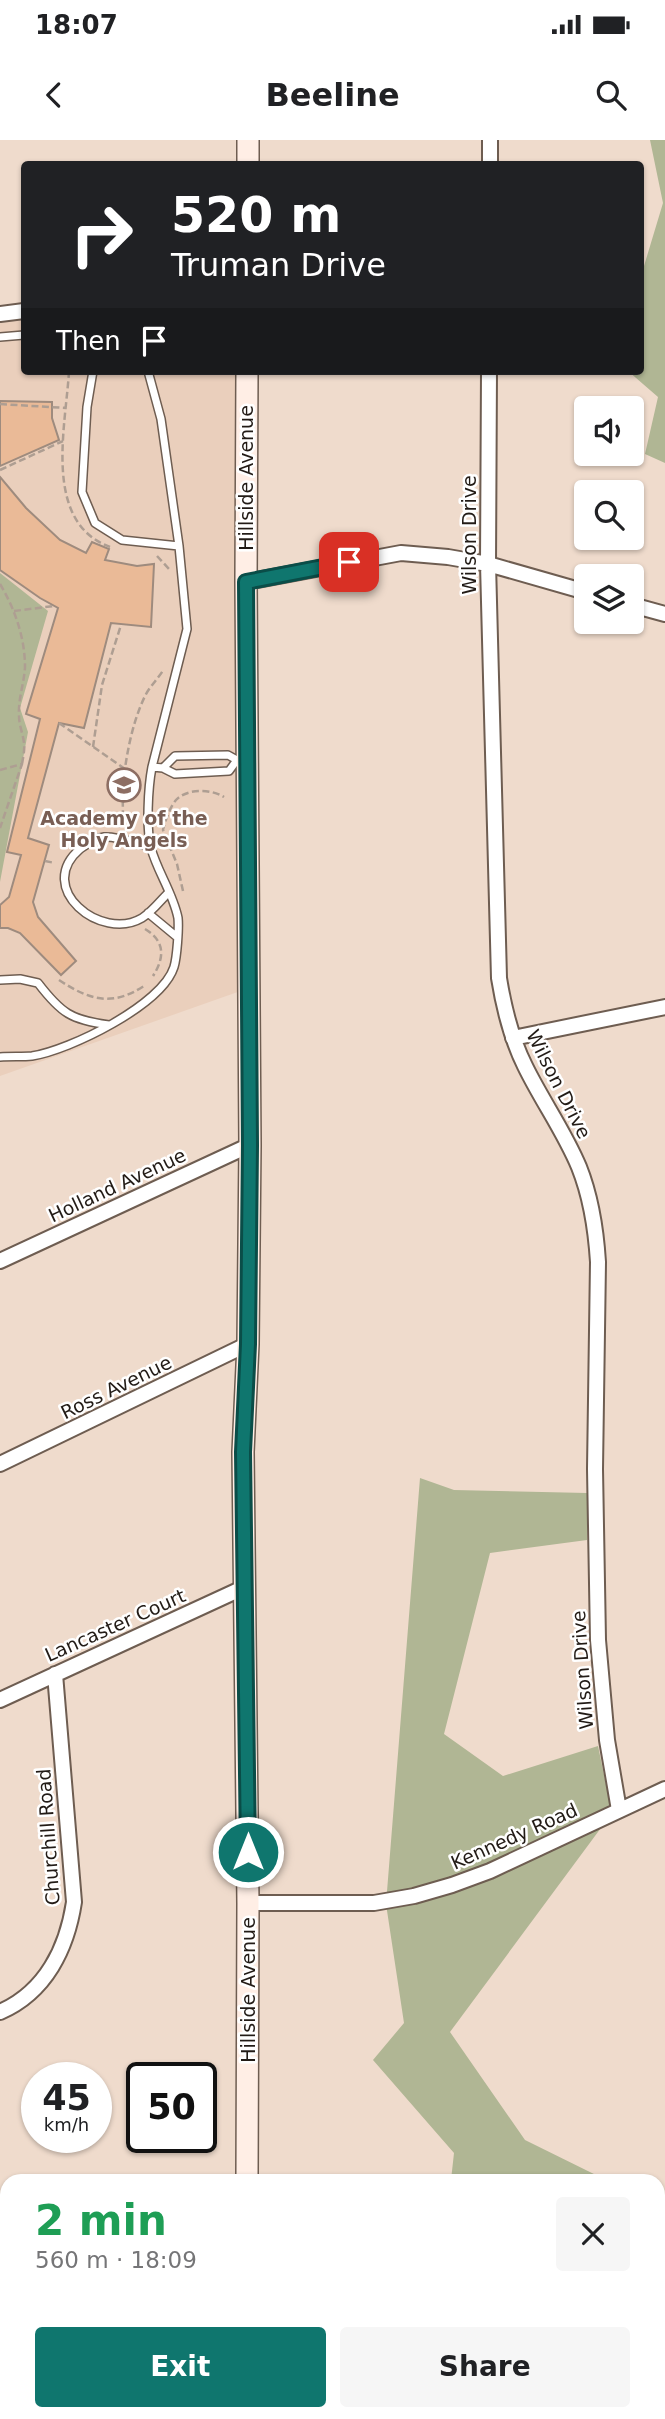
<!DOCTYPE html>
<html lang="en">
<head>
<meta charset="utf-8">
<style>
  :root { --surface:#fff; --page:#f6f6f6; --text:#202124; --muted:#757577; --accent:#0f766e }
  body { margin:0; font-family:"DejaVu Sans",sans-serif; background:var(--page); color:var(--text); height:100vh; display:flex; flex-direction:column; font-size:26px; white-space:nowrap }
  * { box-sizing:border-box; margin:0 }
  p { font-size:23px; color:var(--muted) }
  .icon { flex:none; width:38px; height:38px; fill:none; stroke:currentColor; stroke-width:2; stroke-linecap:round; stroke-linejoin:round }
  .map { position:relative; flex:1; overflow:hidden }
  .drawer { position:absolute; left:0px; top:2034px; width:665px; height:247px; display:flex; flex-direction:column; background:var(--surface); border-radius:21px 21px 0 0; box-shadow:0 2px 5px #0004 }
  .drawer>* { flex:none }
  .banner { position:absolute; left:21px; top:21px; width:623px; height:214px; border-radius:7px; box-shadow:0 2px 5px #0004; background:#202124; color:#fff; overflow:hidden }
  .tools { position:absolute; left:574px; top:256px; display:grid; gap:14px }
  .tools a { display:grid; place-items:center; width:70px; height:70px; border-radius:7px; background:var(--surface); box-shadow:0 2px 5px #0004; font-size:35px }
  .speed { position:absolute; left:21px; top:1922px; display:flex; gap:14px; font-size:35px; font-weight:700; text-align:center }
  .speed>* { display:grid; place-content:center; width:91px; height:91px; border-radius:50%; background:var(--surface); box-shadow:0 2px 5px #0004; line-height:1 }
  .speed small { font-size:18px; font-weight:400 }
  .speed .limit { border:4px solid #111; border-radius:10px; background:#fff; color:#111 }
  .pin { position:absolute; display:grid; place-items:center; width:60px; height:60px; color:#fff; margin:-30px; border-radius:14px; box-shadow:0 4px 10px #0006 }
  .me { position:absolute; width:77px; margin:-38px; rotate:0deg; stroke-linejoin:round; filter:drop-shadow(0 0 5px #0008) }
  .turn { display:flex; align-items:center; gap:24px; height:147px; padding:0 35px; font-size:32px }
  .turn .icon { width:91px; height:91px; stroke-width:2.5 }
  .turn b { display:block; font-size:49px; line-height:60px }
  .then { display:flex; align-items:center; height:66px; padding:0 35px; background:#0003; gap:14px; font-size:26px }
  .round { display:grid; place-items:center; flex:none; width:74px; height:74px; border-radius:7px; background:var(--page) }
  .summary { display:flex; align-items:center; justify-content:space-between; height:119px; padding:0 35px }
  h1 { font-size:42px; font-weight:600; line-height:52px; color:#1e9e55 }
  .button { display:flex; gap:14px; margin-top:auto; padding:14px 35px }
  .button a { flex:1; height:80px; border-radius:7px; background:var(--accent); color:#fff; font-size:28px; font-weight:600; line-height:80px; text-align:center }
  .button a+a { background:var(--page); color:var(--text) }
  .status { display:flex; justify-content:space-between; align-items:center; height:49px; padding:0 35px; background:var(--surface); direction:ltr }
  .status svg { height:19px; fill:currentColor }
  header { display:flex; justify-content:space-between; align-items:center; height:91px; padding:0 35px; background:var(--surface); font-size:32px; font-weight:600 }
  .map>svg:first-child { display:block }
  .built { fill:#eacfbc }
  .green { fill:#b0b694 }
  .building { fill:#eaba97; stroke:#9e8b7e; stroke-width:2 }
  .lines { fill:none; stroke-linecap:round; stroke-linejoin:round }
  .lane-casing { stroke:#6e5d51; stroke-width:10 }
  .street-casing { stroke:#6e5d51; stroke-width:18 }
  .secondary-casing { stroke:#6e5d51; stroke-width:24 }
  .path { stroke:#ae9e92; stroke-width:2.5; stroke-dasharray:7 3.5; stroke-linecap:butt }
  .lane { stroke:#fff; stroke-width:7 }
  .street { stroke:#fff; stroke-width:14 }
  .secondary { stroke:#ffeee5; stroke-width:21 }
  .route-casing { stroke:#0a4d48; stroke-width:18 }
  .route { stroke:#0f766e; stroke-width:12 }
  .labels { text-anchor:middle; stroke-width:5; stroke-linejoin:round; paint-order:stroke }
  .street-label { font-size:19px; fill:#221b16; stroke:#fff }
  .education-label { font-size:19px; font-weight:bold; fill:#785e54; stroke:#fff }
</style>
</head>
<body>
<div class="status"><b>18:07</b><svg viewBox="0 0 49 12"><path d="M0 12V9h3v3zM5 12V6h3v6zM10 12V3h3v9zM15 12V0h3v12zM26 1h20v11H26zM47 4h2v5h-2z"/></svg></div>
<header><svg class="icon" aria-label="back" viewBox="0 0 24 24"><path d="M15 5l-7 7 7 7"/></svg>Beeline<svg class="icon" aria-label="search" viewBox="0 0 24 24"><circle cx="10" cy="10" r="6"/><path d="M15 15l6 6"/></svg></header>
<div class="map">
<svg width="665" height="2279" viewBox="0 0 665 2279">
  <rect width="100%" height="100%" fill="#efdbcc"/>
  <path class="built" d="M24,171V231H247L249,848L0,936V174Z"/>
  <path class="green" d="M650,0H665V323L645,314L658,257L628,231H640L641,136L663,63Z
    M0,433L48,471L20,568L28,592L0,742Z
    M420,1338L454,1350L587,1353V1400L490,1413L444,1594L503,1636L598,1606L612,1673L450,1892L525,2000L600,2037L601,2040H451L454,2013L373,1920L404,1883L386,1764Z
    M658,2260L665,2264V2279H504L508,2273H658Z"/>
  <path class="building" d="M0,261L52,262V278L59,300L0,326Z
    M0,337L26,368L60,400L86,413L92,402L109,409L105,420L137,426L154,424L151,487L111,483L84,588L59,583L28,698L49,705L33,762L38,777L76,821L61,835L20,793L8,788H0V765L9,757L21,715L7,712L40,579L26,574L58,468L40,458L0,430Z"/>
  <g class="lines">
    <defs>
      <path id="lane" d="M0,197L24,195
        M93,231L87,267L82,352L95,383L122,400L179,406
        M148,231L161,279L179,406L187,489L152,627
        M151,707C136,704 119,696 104,697C95,698 87,704 80,709C34,748 101,802 142,778C152,772 161,760 169,752
        M148,773L177,797
        M0,840L20,839L38,843C61,873 71,880 109,885
        M0,917C11,916 22,917 32,916C70,910 162,865 174,827C177,817 179,788 178,778C173,753 157,731 151,708C146,688 148,648 152,627L163,628L175,634L229,631L237,620L228,615L175,616L163,628"/>
      <path id="street" d="M490,24V0
        M0,174L24,171
        M489,231L488,424L499,838C504,869 511,898 525,926C542,961 564,991 579,1027C591,1057 596,1090 598,1122L595,1329L598,1500L607,1600L619,1670
        M246,442L401,413L448,417L488,424L586,452
        M632,465L665,474
        M513,898L665,867
        M0,1121L250,1005
        M0,1324L248,1204
        M0,1560L245,1447
        M248,1763H374L414,1756L452,1745L490,1731L665,1649
        M0,1872C46,1852 67,1808 74,1762L55,1534
        M0,2153L7,2149
        M658,2231L665,2226
        M582,2279L591,2273"/>
      <path id="secondary" d="M248,24V0
        M247,231L246,442L250,1005L248,1204L243,1312L248,1763L247,2040
        M249,2273V2279"/>
    </defs>
    <use href="#lane" class="lane-casing"/>
    <use href="#street" class="street-casing"/>
    <use href="#secondary" class="secondary-casing"/>
    <path class="path" d="M69,231C66,286 42,382 110,407
      M0,264L66,268
      M0,330L63,301
      M157,416L169,429
      M0,444C15,469 25,498 25,527C24,544 18,559 19,576C19,585 23,594 24,603C25,609 23,618 22,624
      M14,471L54,466
      M59,583L125,629
      M93,607L102,545L121,485
      M0,630L22,624L0,688
      M119,687C126,678 121,658 123,645C126,616 132,583 145,556C150,546 158,539 164,529
      M45,721L55,723
      M183,751L177,724L163,690C165,681 170,667 176,660C187,648 212,649 224,657
      M145,789C165,801 165,817 153,836
      M59,840C89,860 112,867 144,846"/>
    <use href="#lane" class="lane"/>
    <use href="#street" class="street"/>
    <use href="#secondary" class="secondary"/>
  </g>
  <g class="lines">
    <defs>
      <path id="route" d="M248,1712L243,1312L248,1204L250,1005L246,442L349,422"/>
    </defs>
    <use href="#route" class="route-casing"/>
    <use href="#route" class="route"/>
  </g>
  <defs>
    <symbol id="school-ring" viewBox="-11 -11 22 22"><circle r="9.5" fill="#fff" stroke="#8d6e63" stroke-width="1.5"/><path d="M0-5L7-2L0 1L-7-2ZM-4 1L0 2.5L4 1V4Q0 6-4 4Z" fill="#8d6e63"/></symbol>
  </defs>
  <g fill-rule="evenodd">
    <use href="#school-ring" x="105" y="626" width="38" height="38"/>
  </g>
  <g class="labels">
    <g class="street-label">
      <text transform="translate(246 338) rotate(-90)" y="7">Hillside Avenue</text>
      <text transform="translate(469 395) rotate(-90)" y="7">Wilson Drive</text>
      <text transform="translate(559 944) rotate(63)" y="7">Wilson Drive</text>
      <text transform="translate(117 1045) rotate(-25)" y="7">Holland Avenue</text>
      <text transform="translate(116 1247) rotate(-26)" y="7">Ross Avenue</text>
      <text transform="translate(115 1485) rotate(-24)" y="7">Lancaster Court</text>
      <text transform="translate(582 1530) rotate(-94)" y="7">Wilson Drive</text>
      <text transform="translate(514 1696) rotate(-24)" y="7">Kennedy Road</text>
      <text transform="translate(48 1697) rotate(-94)" y="7">Churchill Road</text>
      <text transform="translate(248 1850) rotate(-90)" y="7">Hillside Avenue</text>
    </g>
    <g class="education-label">
      <text x="124" y="685">Academy of the<tspan x="124" dy="22">Holy Angels</tspan></text>
    </g>
  </g>
</svg>
<div class="tools">
<a><svg class="icon" aria-label="sound" viewBox="0 0 24 24"><path d="M4 9h4l5-4v14l-5-4H4zM17 9q2 3 0 6"/></svg></a>
<a><svg class="icon" aria-label="search" viewBox="0 0 24 24"><circle cx="10" cy="10" r="6"/><path d="M15 15l6 6"/></svg></a>
<a><svg class="icon" aria-label="layers" viewBox="0 0 24 24"><path d="M12 4l9 5-9 5-9-5zM3 14l9 5 9-5"/></svg></a>
</div>
<div class="speed"><div>45<small>km/h</small></div><div class="limit">50</div></div>
<div class="pin" style="left:349px;top:422px;background:#d93025"><svg class="icon" aria-label="arrive" viewBox="0 0 24 24"><path d="M6 21V4h12l-3 4 3 4H6"/></svg></div>
<svg class="me" style="left:248px;top:1712px" viewBox="-20 -20 40 40"><circle r="17" fill="#0f766e" stroke="#fff" stroke-width="3"/><path d="M0-11L8 9 0 5-8 9z" fill="#fff"/></svg>
<div class="banner">
<div class="turn"><svg class="icon" aria-label="right" viewBox="0 0 24 24"><path d="M7 20v-9h11M14 6l5 5-5 5"/></svg><div><b>520 m</b>Truman Drive</div></div>
<div class="then">Then<svg class="icon" aria-label="arrive" viewBox="0 0 24 24"><path d="M6 21V4h12l-3 4 3 4H6"/></svg></div>
</div>
<section class="drawer">
<div class="summary"><div><h1>2 min</h1><p>560 m · 18:09</p></div><a class="round"><svg class="icon" aria-label="close" viewBox="0 0 24 24"><path d="M6 6l12 12M18 6L6 18"/></svg></a></div>
<div class="button"><a>Exit</a><a>Share</a></div>
</section>
</div>
</body>
</html>
